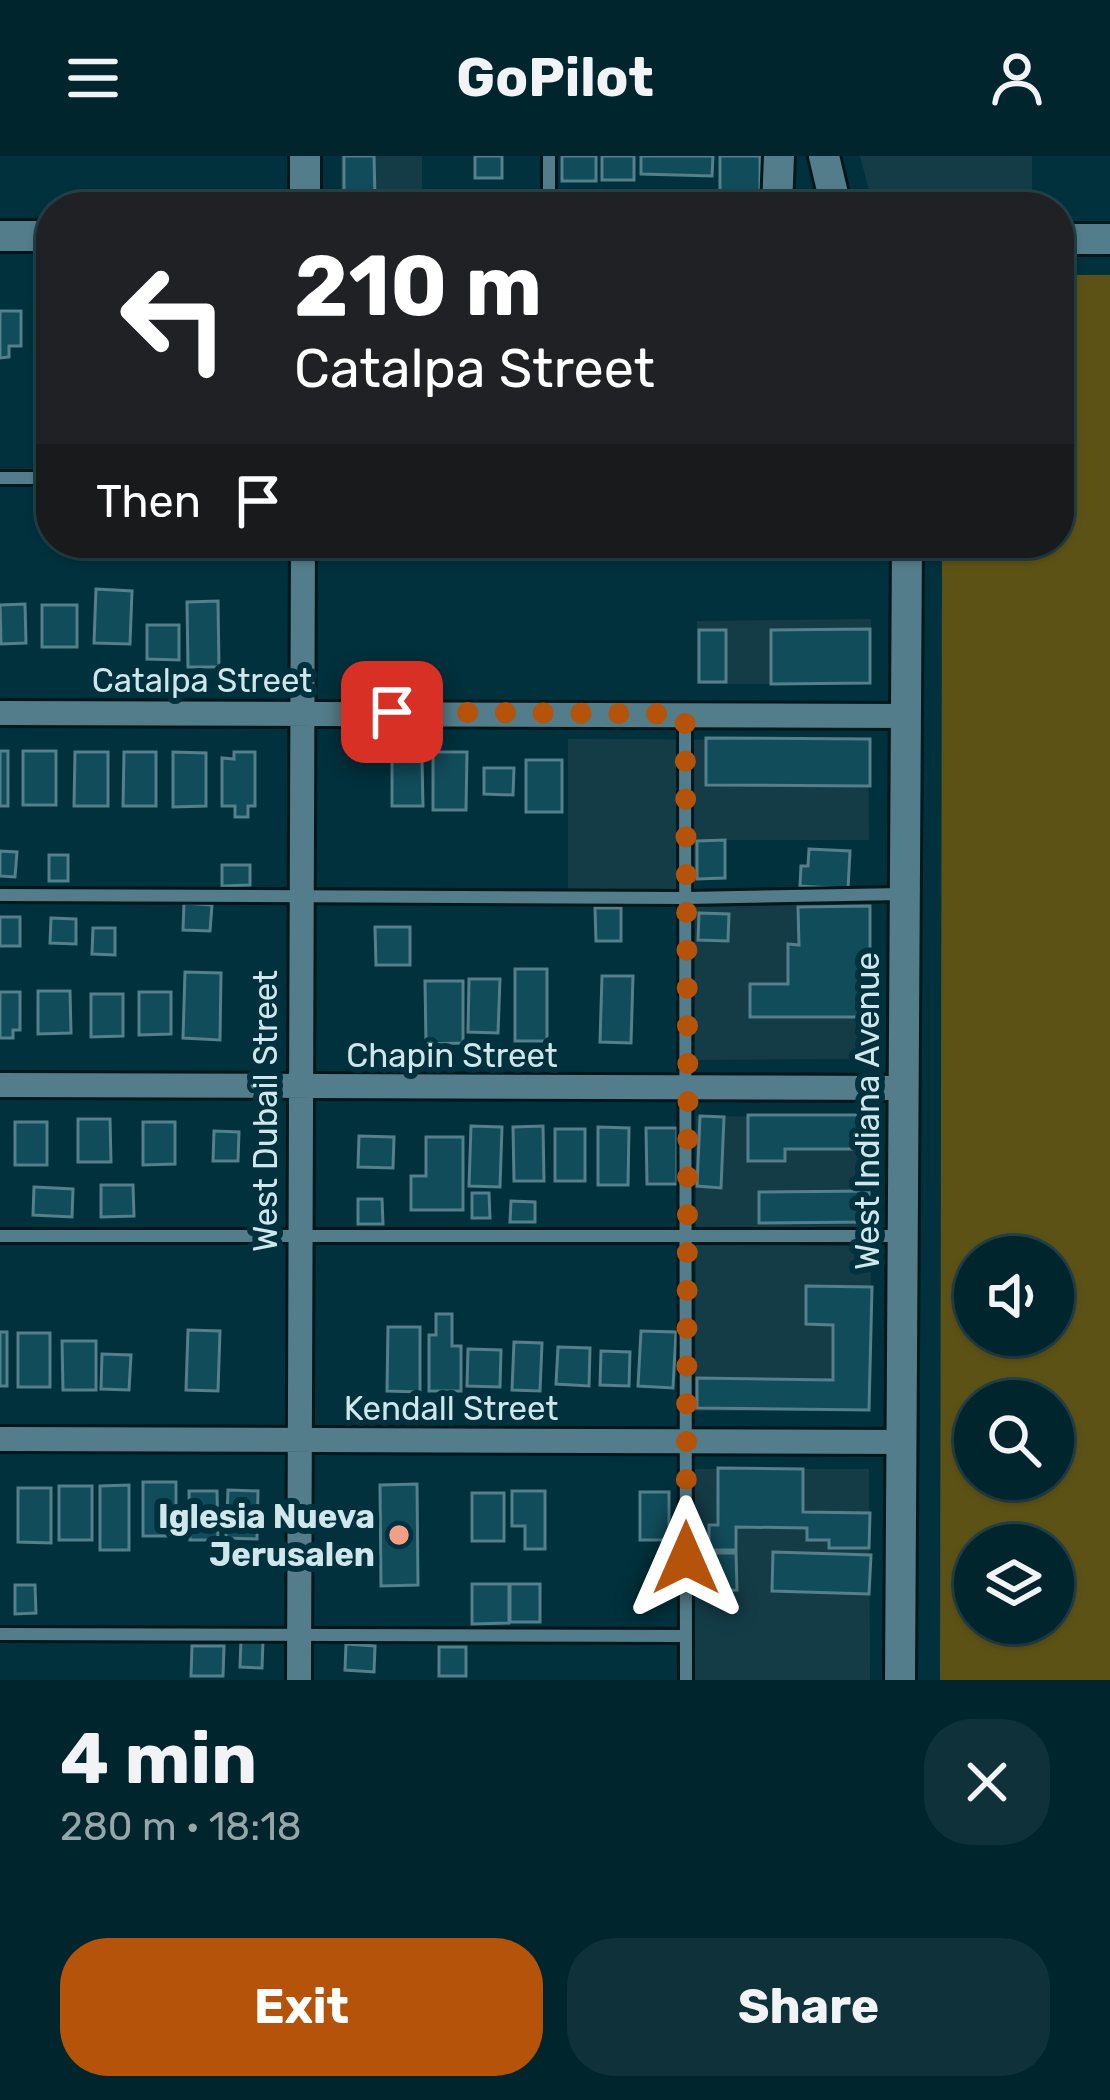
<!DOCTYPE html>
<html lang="en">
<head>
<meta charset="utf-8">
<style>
  :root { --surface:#01252d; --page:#0f3139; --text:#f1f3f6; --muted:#96a5aa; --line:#234249; --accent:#b45309 }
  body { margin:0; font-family:Rubik,sans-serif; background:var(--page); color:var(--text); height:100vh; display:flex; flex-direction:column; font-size:45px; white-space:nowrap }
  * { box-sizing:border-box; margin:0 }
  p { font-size:39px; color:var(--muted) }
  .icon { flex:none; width:66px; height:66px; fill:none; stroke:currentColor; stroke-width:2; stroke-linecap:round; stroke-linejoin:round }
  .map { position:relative; height:1524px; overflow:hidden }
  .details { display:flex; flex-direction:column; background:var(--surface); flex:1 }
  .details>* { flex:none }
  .banner { position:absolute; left:36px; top:36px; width:1038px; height:366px; border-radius:48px; box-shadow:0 3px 9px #0004,0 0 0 3px var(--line); background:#202124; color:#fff; overflow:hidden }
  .buttons { position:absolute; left:954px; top:1080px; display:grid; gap:24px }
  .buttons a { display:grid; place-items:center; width:120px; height:120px; border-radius:50%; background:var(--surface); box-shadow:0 3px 9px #0004,0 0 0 3px var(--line); font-size:60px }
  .pin { position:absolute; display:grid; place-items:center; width:102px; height:102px; color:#fff; margin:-51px; border-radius:24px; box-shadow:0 6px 18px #0006 }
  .me { position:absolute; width:132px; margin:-66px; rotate:0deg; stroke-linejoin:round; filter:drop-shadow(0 0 9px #0008) }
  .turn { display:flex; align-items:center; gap:42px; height:252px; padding:0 60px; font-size:54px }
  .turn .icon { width:156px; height:156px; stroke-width:2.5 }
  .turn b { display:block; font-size:84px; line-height:102px }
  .then { display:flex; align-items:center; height:114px; padding:0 60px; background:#0003; gap:24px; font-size:45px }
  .round { display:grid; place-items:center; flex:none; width:126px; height:126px; border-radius:48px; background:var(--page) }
  .overview { display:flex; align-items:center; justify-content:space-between; height:204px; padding:0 60px }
  h1 { font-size:72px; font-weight:700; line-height:90px }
  .action { display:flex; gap:24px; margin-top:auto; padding:24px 60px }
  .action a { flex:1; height:138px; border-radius:48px; background:var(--accent); color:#fff; font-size:48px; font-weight:700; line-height:138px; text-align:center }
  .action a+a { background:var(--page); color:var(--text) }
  header { display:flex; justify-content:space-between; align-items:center; height:156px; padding:0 60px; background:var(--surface); font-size:54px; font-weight:700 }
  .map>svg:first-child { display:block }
  .built { fill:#143c47 }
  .green { fill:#5d5216; fill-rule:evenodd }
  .building { fill:#114c5a; stroke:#547f8b; stroke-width:3 }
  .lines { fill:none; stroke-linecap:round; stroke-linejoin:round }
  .service-casing { stroke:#02171c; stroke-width:18 }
  .minor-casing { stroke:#02171c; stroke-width:30 }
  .tertiary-casing { stroke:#02171c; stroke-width:36 }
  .service { stroke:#537d8a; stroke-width:12 }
  .minor { stroke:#537d8a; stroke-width:24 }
  .tertiary { stroke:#537d8a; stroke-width:30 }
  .route { stroke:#b45309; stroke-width:21; stroke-dasharray:0 37.8 }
  .poi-dot { fill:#f39f85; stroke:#01313c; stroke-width:4.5 }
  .labels { text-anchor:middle; stroke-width:12; stroke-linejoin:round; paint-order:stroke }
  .street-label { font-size:33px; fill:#d0e6ed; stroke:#01313c }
  .poi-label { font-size:33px; font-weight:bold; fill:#d0e6ed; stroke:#01313c; text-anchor:end }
</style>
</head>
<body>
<header><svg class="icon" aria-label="menu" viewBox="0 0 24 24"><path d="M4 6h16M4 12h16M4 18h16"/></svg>GoPilot<svg class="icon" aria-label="person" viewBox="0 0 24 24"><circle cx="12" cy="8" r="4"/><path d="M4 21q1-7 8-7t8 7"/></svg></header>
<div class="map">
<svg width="1110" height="1524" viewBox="0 0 1110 1524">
  <rect width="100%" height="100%" fill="#01313c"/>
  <path class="built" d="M341,0H422V48L341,47Z
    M860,0H1032V47H876L871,42Z
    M871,463L870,528H697V465Z
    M568,583L868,584L869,684H697L695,733L568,734Z
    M870,748V903L695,904V751Z
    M696,960L869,962L870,1073L696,1074Z
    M696,1089L871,1090L870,1255H695Z
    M695,1313H869L870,1524H695Z"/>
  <path class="green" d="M1059,119H1110V1524H940L942,387H1059ZM975,1101H1053V1179H975ZM975,1245H1053V1323H975ZM975,1389H1053V1467H975Z"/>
  <path class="building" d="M344,0H374L375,41H344Z
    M475,0H502V22H475Z
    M562,0H596V25H562Z
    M602,0H634V24H602Z
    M641,0H713L712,20L641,18Z
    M720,0H760V43H720Z
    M37,146H51V190H37Z
    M0,155H21V190H9V201L0,202Z
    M96,433L132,435L130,488L94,487Z
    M218,445L219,511H188L187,446Z
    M25,448L26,487L1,488L0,449Z
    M42,449H77V491H42Z
    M147,469H179V504L147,503Z
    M870,473V527L771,528V474Z
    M699,474H726V526H699Z
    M706,582L870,583V630L706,629Z
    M0,595H8V650H0Z
    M23,595H56V649H23Z
    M75,596H108V650H74Z
    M124,596H156V650H123Z
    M173,596L206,597V650L173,651Z
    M234,596H255V650H248V661H235V650H222V602L234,603Z
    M433,596H467L466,654H433Z
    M392,604H422L423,650H392Z
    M526,604H562V656H526Z
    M484,612H514L513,639L484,638Z
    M725,684V722L697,723V685Z
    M809,693L850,695L848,733L800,730L801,710H808Z
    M0,695L17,696L15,721L0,720Z
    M49,699H68V725H49Z
    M222,709H250V729L222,730Z
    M184,747L212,749L210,775L183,774Z
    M870,750V861H750V828H788V788L799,789L798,751Z
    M595,752H621V785H596Z
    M699,757L729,758L728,785L698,784Z
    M0,761H20V790H0Z
    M51,762L76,763V788L50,787Z
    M375,771H410V809H376Z
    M93,772H115V799L92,798Z
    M515,813H547V885H515Z
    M185,816L221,817L220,884L183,882Z
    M602,820H633L631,887L600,886Z
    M469,823H500L498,877L468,876Z
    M425,825H463V887L426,888Z
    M38,835H70L71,877L38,878Z
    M0,836H20V874H13V882H0Z
    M139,836H171V878L139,879Z
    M91,838H123V880L91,881Z
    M748,959H868V993H785V1005H748Z
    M700,960L724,961L721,1032L697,1030Z
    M78,963H110L111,1006H78Z
    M15,966H47V1009H15Z
    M143,966H175V1008L143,1009Z
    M471,970L502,971L500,1031L469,1030Z
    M543,970L544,1025H514L513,971Z
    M598,971L629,972L628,1029H598Z
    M646,972H677V1028H647Z
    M555,973H585V1025H555Z
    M214,975L239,976L238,1005H213Z
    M359,980L394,981L393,1012L358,1011Z
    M426,981H463V1054H411V1020H426Z
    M101,1029H133L134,1060L101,1061Z
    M34,1031L73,1033L72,1061L33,1059Z
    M869,1035V1066L759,1067V1036Z
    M472,1037H489L490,1062H472Z
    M358,1043H382L383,1068H358Z
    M511,1045L535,1046V1066H510Z
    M806,1130L872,1131L869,1254L697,1252V1222L833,1224V1169L806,1168Z
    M436,1158H452V1190H461V1235H429V1179H436Z
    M388,1171H420V1236L387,1235Z
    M188,1174L220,1175L218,1235L186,1234Z
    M641,1175L676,1176L673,1232L638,1230Z
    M0,1176H7V1230H0Z
    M18,1177H50V1231H18Z
    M62,1185H96V1234H63Z
    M514,1186L542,1187L540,1235L512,1234Z
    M558,1191L590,1192L589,1230L556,1228Z
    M468,1193L501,1194L500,1231L467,1230Z
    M601,1195L630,1196L629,1230L600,1229Z
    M102,1198L131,1199L129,1234L101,1233Z
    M718,1312L803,1313V1356L870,1357L869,1392H829V1384H807V1372L736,1371V1394H709V1369H718Z
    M143,1326H176V1380H143Z
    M417,1328L418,1429L381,1430L380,1329Z
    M129,1329V1394H100V1330Z
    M59,1330H92V1384H59Z
    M18,1332H51V1387L18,1386Z
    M228,1334L258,1335L257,1383L226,1382Z
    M189,1335H217L218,1384H190Z
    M512,1335H545V1393H525V1370H512Z
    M640,1336H669V1384H640Z
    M472,1337H504V1385H472Z
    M773,1396L871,1399L869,1438L772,1435Z
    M707,1397H736L737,1434L707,1435Z
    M472,1428H509V1467L472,1468Z
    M510,1428H540V1466H510Z
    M15,1429H35L36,1457L15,1458Z
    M241,1483L263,1484L262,1512L240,1511Z
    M346,1488L375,1490L374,1516L345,1514Z
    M192,1490H224L223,1520H191Z
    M439,1491H466V1520H439Z"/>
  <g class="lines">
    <defs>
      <path id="service" d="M549,51V0
        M0,322H51
        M685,559L686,1524
        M0,739L686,742L903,738
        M0,1080H901
        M0,1478L686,1480"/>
      <path id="minor" d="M0,557L908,560
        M0,929L903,932
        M0,1283L902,1286
        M299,1524L303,387"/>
      <path id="tertiary" d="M824,0L836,51
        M305,51V0
        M777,51L779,0
        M0,80H51
        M1059,83H1110
        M900,1524L907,387"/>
    </defs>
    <use href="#service" class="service-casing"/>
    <use href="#minor" class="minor-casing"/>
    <use href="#tertiary" class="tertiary-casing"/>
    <use href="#service" class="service"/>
    <use href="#minor" class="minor"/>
    <use href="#tertiary" class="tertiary"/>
  </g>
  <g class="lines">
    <path class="route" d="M392,556L685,558L688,933L686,1402"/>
  </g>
  <circle class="poi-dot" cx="399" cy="1379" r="12"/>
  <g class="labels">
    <g class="street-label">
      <text x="202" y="536">Catalpa Street</text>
      <text x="452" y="911">Chapin Street</text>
      <text transform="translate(265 955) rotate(-90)" y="12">West Dubail Street</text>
      <text transform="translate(867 955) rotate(-90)" y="12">West Indiana Avenue</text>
      <text x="451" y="1264">Kendall Street</text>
    </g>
    <g class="poi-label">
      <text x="375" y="1372">Iglesia Nueva<tspan x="375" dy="38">Jerusalen</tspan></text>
    </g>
  </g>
</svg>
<div class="buttons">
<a><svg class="icon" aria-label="sound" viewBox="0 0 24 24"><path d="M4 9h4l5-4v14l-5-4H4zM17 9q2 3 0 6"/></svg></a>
<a><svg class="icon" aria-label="search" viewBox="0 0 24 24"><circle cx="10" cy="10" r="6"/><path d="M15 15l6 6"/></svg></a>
<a><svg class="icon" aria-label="layers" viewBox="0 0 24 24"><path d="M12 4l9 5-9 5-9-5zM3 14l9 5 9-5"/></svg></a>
</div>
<div class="pin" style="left:392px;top:556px;background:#d93025"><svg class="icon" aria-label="arrive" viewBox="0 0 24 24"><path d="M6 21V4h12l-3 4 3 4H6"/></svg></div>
<svg class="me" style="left:686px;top:1402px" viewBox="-20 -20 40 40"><path d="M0-17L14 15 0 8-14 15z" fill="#b45309" stroke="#fff" stroke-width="4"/></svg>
<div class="banner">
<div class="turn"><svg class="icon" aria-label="left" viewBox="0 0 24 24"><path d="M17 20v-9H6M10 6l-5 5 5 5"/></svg><div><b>210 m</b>Catalpa Street</div></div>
<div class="then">Then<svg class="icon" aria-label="arrive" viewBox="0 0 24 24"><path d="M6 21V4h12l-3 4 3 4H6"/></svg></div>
</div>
</div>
<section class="details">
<div class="overview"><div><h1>4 min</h1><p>280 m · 18:18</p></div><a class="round"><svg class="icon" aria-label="close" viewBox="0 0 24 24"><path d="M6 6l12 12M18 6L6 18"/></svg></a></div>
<div class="action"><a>Exit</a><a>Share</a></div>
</section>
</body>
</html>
